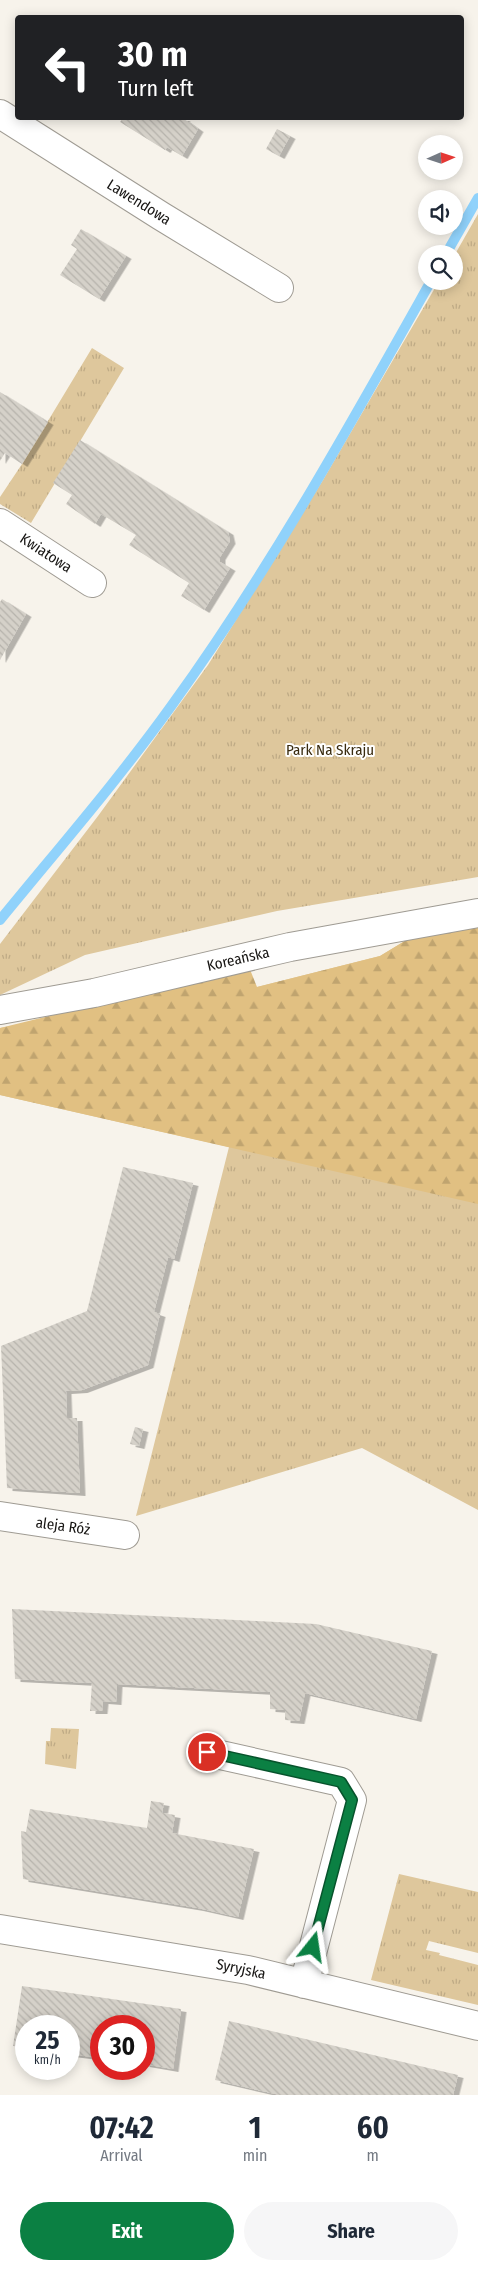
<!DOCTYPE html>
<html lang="en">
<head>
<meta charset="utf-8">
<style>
  :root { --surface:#fff; --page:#f6f6f7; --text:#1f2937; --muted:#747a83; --accent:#0b8043 }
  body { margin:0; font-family:"Fira Sans Condensed",sans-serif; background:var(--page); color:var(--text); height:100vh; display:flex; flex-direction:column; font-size:19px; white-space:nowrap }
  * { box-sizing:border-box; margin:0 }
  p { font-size:16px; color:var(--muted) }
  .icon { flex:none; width:28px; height:28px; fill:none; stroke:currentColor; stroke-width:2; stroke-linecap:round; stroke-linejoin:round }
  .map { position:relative; height:2095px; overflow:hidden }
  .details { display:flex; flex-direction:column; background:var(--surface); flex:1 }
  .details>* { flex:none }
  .banner { position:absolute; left:15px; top:15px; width:449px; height:105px; border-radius:5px; box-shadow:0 2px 12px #0003; background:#202124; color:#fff; overflow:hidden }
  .needle { width:32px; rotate:87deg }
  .tools { position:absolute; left:418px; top:135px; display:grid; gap:10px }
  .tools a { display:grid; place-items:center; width:45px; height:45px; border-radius:50%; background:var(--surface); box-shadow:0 2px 12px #0003; font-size:25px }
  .speed { position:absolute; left:15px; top:2015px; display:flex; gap:10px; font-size:25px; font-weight:700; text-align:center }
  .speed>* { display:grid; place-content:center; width:65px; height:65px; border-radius:50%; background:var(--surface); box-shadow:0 2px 12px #0003; line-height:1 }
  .speed small { font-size:12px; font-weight:400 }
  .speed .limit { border:8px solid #d22; background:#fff; color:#111 }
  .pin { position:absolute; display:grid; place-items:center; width:42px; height:42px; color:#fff; margin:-21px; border:2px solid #fff; border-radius:50%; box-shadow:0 1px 5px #0007 }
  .me { position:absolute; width:55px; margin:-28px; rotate:15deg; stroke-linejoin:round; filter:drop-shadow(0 0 4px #0008) }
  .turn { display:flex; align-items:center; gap:18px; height:105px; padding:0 20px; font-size:22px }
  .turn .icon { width:65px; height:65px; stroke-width:2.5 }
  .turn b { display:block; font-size:35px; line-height:42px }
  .eta { display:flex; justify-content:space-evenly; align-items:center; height:85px; text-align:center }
  .eta b { font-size:30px; font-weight:700; line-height:35px }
  .action { display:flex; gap:10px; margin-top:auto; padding:10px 20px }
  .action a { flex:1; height:58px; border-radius:30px; background:var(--accent); color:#fff; font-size:20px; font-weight:700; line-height:58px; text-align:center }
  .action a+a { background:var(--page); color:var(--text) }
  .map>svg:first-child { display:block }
  .grass { fill:url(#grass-tufts) }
  .forest { fill:url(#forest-firs) }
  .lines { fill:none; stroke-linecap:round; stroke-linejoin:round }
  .stream { stroke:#90d2fb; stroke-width:10 }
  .building { fill:url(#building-back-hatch); filter:url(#shadow) }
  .minor-casing { stroke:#9f9b93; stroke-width:30 }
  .minor { stroke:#fff; stroke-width:28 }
  .route-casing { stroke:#07532c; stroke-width:12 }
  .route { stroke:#0b8043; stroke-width:9 }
  .labels { text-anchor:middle; stroke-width:4; stroke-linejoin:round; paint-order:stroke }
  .street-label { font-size:15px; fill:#161412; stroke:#fff }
  .park-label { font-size:15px; fill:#392b0f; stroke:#fff }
</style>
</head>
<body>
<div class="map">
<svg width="478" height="2095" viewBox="0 0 478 2095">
  <defs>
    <pattern id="grass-tufts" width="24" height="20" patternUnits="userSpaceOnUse" patternTransform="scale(1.25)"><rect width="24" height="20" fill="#dec79c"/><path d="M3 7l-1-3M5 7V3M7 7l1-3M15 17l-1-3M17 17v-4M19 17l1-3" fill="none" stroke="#beaa85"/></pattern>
    <pattern id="forest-firs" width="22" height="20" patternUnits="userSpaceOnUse" patternTransform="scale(1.25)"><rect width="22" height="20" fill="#e1c082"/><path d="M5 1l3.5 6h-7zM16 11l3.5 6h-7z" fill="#c0a46f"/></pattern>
    <pattern id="building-back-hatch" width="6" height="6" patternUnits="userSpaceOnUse" patternTransform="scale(1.25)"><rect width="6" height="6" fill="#d5d1c9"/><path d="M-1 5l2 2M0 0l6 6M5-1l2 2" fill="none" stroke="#b6b3ac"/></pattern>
    <filter id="shadow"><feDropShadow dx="5.5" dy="3" stdDeviation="0" flood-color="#0004"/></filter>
  </defs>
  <rect width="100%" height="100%" fill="#f7f3eb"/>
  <path class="grass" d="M478,214V877L277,911L85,955L0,995V944L98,816L208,665L323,480L439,281H454V256Z
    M92,348L124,368L31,523L0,504V497L22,464Z
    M478,925V1510L362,1448L136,1516L229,1147L0,1095V1028L257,987L380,956L413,936Z
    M51,1728L79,1729L76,1769L45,1764L46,1741H50Z
    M399,1874L478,1892V1953L429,1941L426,1950L440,1953L439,1955L478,1965V2005L371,1980Z"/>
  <path class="forest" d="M478,925V1204L0,1095V1028L249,967L257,987L380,956L413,936Z"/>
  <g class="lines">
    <path class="stream" d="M446,254L478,198
      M0,920C58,849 119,779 172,705C269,571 350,425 431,281"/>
  </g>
  <path class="building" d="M123,118H185L184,119L198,129L182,156L167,147L165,150L120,122Z
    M277,129L290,136L279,156L266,149Z
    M81,229L126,256L99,299L60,275L77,249L71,245Z
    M0,392L48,422L22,464L5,453L0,461Z
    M80,440L228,532L230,541L220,557V562L230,568L204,610L181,596L189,583L129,545L136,535L101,514L95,524L66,504L72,495L53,483Z
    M2,599L26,614L0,660V602Z
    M123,1167L193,1183L174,1259L168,1257L154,1312L160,1314L148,1365L82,1390L66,1391L67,1418H77L80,1493L7,1488L1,1346L87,1311Z
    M135,1427L143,1429L139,1446L130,1444Z
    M12,1609L316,1624L432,1651L416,1719L305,1693L299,1721L285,1720V1710L270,1709V1692L117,1684L116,1702L103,1701L102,1711H90L92,1683L15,1679Z
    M151,1801L164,1803L162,1813L175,1815L172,1833L254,1849L238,1917L198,1908L23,1879L21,1831L26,1832L30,1809L147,1828Z
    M22,1986L181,2009L173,2069L144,2064V2026H101V2058L69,2054V2026H26V2047L13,2046Z
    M229,2021L458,2075L453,2095H280L215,2080Z"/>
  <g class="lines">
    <defs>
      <path id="minor" d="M0,114L161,216L279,288
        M0,523L92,583
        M0,1010L94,993L290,947L478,913
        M0,1516L125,1535
        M207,1752L341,1782L352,1800L304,1984
        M0,1929L248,1970L478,2026"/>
    </defs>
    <use href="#minor" class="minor-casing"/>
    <use href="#minor" class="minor"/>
  </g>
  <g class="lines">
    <defs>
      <path id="route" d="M207,1752L341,1782L352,1800L313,1947"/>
    </defs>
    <use href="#route" class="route-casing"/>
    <use href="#route" class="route"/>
  </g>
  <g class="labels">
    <g class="street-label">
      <text transform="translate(139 202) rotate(32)" y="5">Lawendowa</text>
      <text transform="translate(46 553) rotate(33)" y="5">Kwiatowa</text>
      <text transform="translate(238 959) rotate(-13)" y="5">Koreańska</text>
      <text transform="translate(63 1526) rotate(8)" y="5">aleja Róż</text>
      <text transform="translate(241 1969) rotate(12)" y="5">Syryjska</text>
    </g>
    <g class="park-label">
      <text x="330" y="755">Park Na Skraju</text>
    </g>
  </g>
</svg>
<div class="tools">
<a><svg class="needle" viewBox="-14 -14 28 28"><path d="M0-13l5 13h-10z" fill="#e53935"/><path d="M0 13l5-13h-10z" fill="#747a83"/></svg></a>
<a><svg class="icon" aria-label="sound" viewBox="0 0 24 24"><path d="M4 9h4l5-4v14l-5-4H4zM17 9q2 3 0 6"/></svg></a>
<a><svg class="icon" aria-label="search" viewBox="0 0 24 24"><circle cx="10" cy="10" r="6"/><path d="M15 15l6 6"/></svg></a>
</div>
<div class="speed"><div>25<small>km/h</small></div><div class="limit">30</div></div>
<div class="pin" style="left:207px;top:1752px;background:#d93025"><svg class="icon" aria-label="arrive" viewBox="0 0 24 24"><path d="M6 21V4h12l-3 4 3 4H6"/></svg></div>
<svg class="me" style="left:313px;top:1947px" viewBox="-20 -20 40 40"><path d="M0-17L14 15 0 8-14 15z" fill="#0b8043" stroke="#fff" stroke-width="4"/></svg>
<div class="banner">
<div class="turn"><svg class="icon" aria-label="left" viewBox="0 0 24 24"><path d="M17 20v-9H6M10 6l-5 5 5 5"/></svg><div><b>30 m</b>Turn left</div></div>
</div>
</div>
<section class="details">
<div class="eta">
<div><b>07:42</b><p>Arrival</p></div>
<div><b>1</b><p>min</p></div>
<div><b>60</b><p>m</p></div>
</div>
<div class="action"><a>Exit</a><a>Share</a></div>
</section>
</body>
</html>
